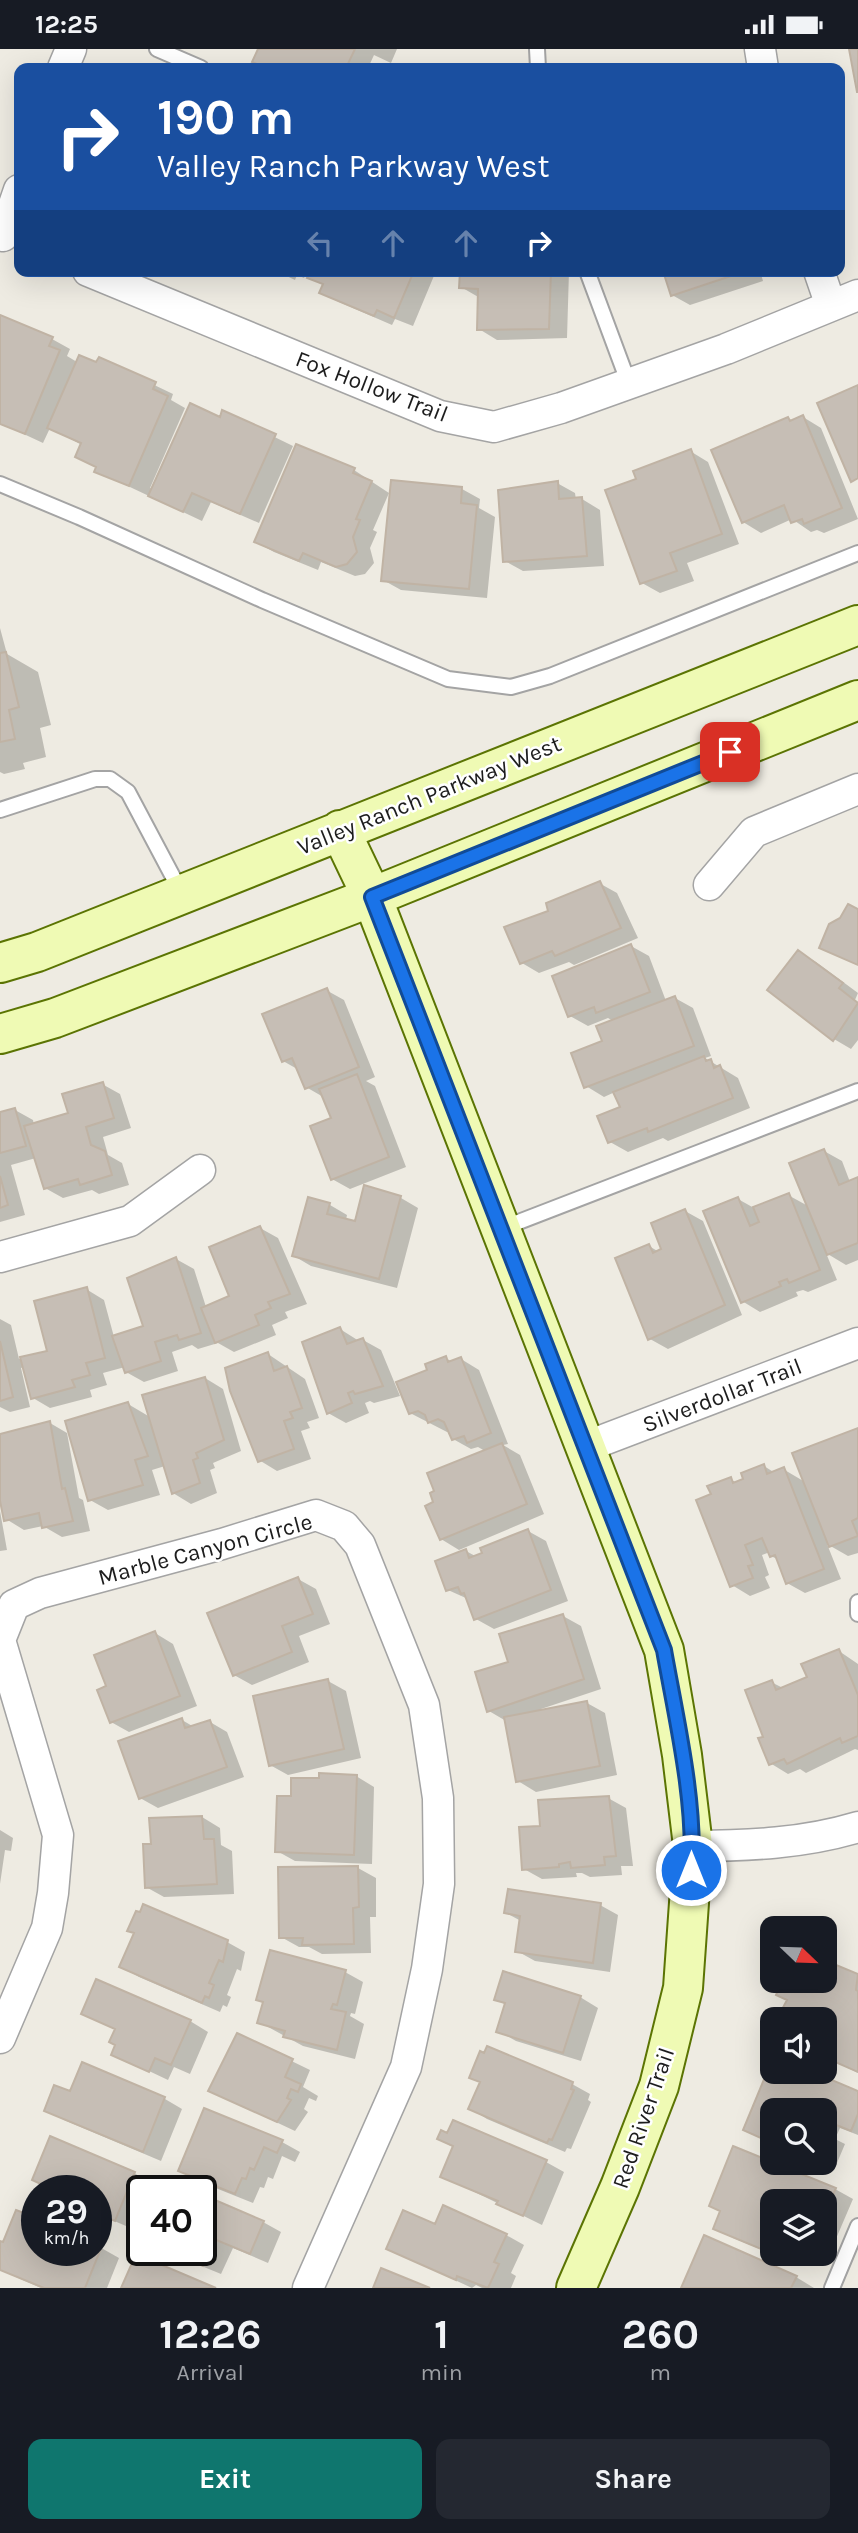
<!DOCTYPE html>
<html lang="en">
<head>
<meta charset="utf-8">
<style>
  :root { --surface:#171b24; --page:#242831; --text:#f1f3f6; --muted:#9ea1a6; --accent:#0f766e }
  body { margin:0; font-family:Karla,sans-serif; background:var(--page); color:var(--text); height:100vh; display:flex; flex-direction:column; font-size:26px; white-space:nowrap }
  * { box-sizing:border-box; margin:0 }
  p { font-size:23px; color:var(--muted) }
  .icon { flex:none; width:38px; height:38px; fill:none; stroke:currentColor; stroke-width:2; stroke-linecap:round; stroke-linejoin:round }
  .map { position:relative; height:2239px; overflow:hidden }
  .sheet { display:flex; flex-direction:column; background:var(--surface); flex:1 }
  .sheet>* { flex:none }
  .top-card { position:absolute; left:14px; top:14px; width:831px; height:214px; border-radius:14px; box-shadow:0 7px 28px #0002; background:#1a4fa0; color:#fff; overflow:hidden }
  .needle { width:46px; rotate:113deg }
  .fabs { position:absolute; left:760px; top:1867px; display:grid; gap:14px }
  .fabs a { display:grid; place-items:center; width:77px; height:77px; border-radius:14px; background:var(--surface); box-shadow:0 7px 28px #0002; font-size:35px }
  .speed { position:absolute; left:21px; top:2126px; display:flex; gap:14px; font-size:35px; font-weight:700; text-align:center }
  .speed>* { display:grid; place-content:center; width:91px; height:91px; border-radius:50%; background:var(--surface); box-shadow:0 7px 28px #0002; line-height:1 }
  .speed small { font-size:18px; font-weight:400 }
  .speed .limit { border:4px solid #111; border-radius:10px; background:#fff; color:#111 }
  .pin { position:absolute; display:grid; place-items:center; width:60px; height:60px; color:#fff; margin:-30px; border-radius:14px; box-shadow:0 4px 10px #0006 }
  .me { position:absolute; width:77px; margin:-38px; rotate:0deg; stroke-linejoin:round; filter:drop-shadow(0 0 5px #0008) }
  .turn { display:flex; align-items:center; gap:24px; height:147px; padding:0 28px; font-size:32px }
  .turn .icon { width:91px; height:91px; stroke-width:2.5 }
  .turn b { display:block; font-size:49px; line-height:60px }
  .lanes { display:flex; align-items:center; height:66px; padding:0 28px; background:#0003; justify-content:center; gap:35px; direction:ltr }
  .lanes .off { opacity:.35 }
  .eta { display:flex; justify-content:space-evenly; align-items:center; height:119px; text-align:center }
  .eta b { font-size:42px; font-weight:700; line-height:49px }
  .action { display:flex; gap:14px; margin-top:auto; padding:14px 28px }
  .action a { flex:1; height:80px; border-radius:14px; background:var(--accent); color:#fff; font-size:28px; font-weight:700; line-height:80px; text-align:center }
  .action a+a { background:var(--page); color:var(--text) }
  .status { display:flex; justify-content:space-between; align-items:center; height:49px; padding:0 35px; background:var(--surface); direction:ltr }
  .status svg { height:19px; fill:currentColor }
  .map>svg:first-child { display:block }
  .shadow { fill:#0003 }
  .building { fill:#c6beb5; stroke:#c0b3a4; stroke-width:2 }
  .lines { fill:none; stroke-linecap:round; stroke-linejoin:round }
  .lane-casing { stroke:#a4a4a4; stroke-width:18 }
  .street-casing { stroke:#a4a4a4; stroke-width:33 }
  .secondary-casing { stroke:#5b7403; stroke-width:42 }
  .lane { stroke:#fff; stroke-width:14 }
  .street { stroke:#fff; stroke-width:30 }
  .secondary { stroke:#effab4; stroke-width:38 }
  .route-casing { stroke:#114b97; stroke-width:18 }
  .route { stroke:#1a73e8; stroke-width:12 }
  .labels { text-anchor:middle; stroke-width:5; stroke-linejoin:round; paint-order:stroke }
  .street-label { font-size:23px; fill:#1d1d1d; stroke:#fff }
</style>
</head>
<body>
<div class="status"><b>12:25</b><svg viewBox="0 0 49 12"><path d="M0 12V9h3v3zM5 12V6h3v6zM10 12V3h3v9zM15 12V0h3v12zM26 1h20v11H26zM47 4h2v5h-2z"/></svg></div>
<div class="map">
<svg width="858" height="2239" viewBox="0 0 858 2239">
  <rect width="100%" height="100%" fill="#eeebe2"/>
  <path class="shadow" d="M260,0H397L391,14L374,6L368,19H266L254,12Z
    M276,222H307L304,229L297,226L295,231Z
    M312,222H436L413,277L395,270L392,276L339,253L321,243L324,237L310,228Z
    M462,222H569L567,289L497,291L479,280L480,249L461,238Z
    M665,222H760L763,232L690,256L672,246Z
    M0,268L52,290L70,300L67,307L77,313L97,316L100,310L173,345L171,351L185,359L150,439L153,440L220,370L223,363L293,397L259,474L211,453L202,472L96,422L98,419L77,407L82,396L50,379L43,394L0,374Z
    M803,368L821,379L858,470L824,484L817,481L811,483L792,470L761,484L743,473L788,370L793,373Z
    M690,402L708,413L739,495L687,514L694,532L660,544L642,534L639,431Z
    M354,421L389,444L373,481L377,483L370,499L374,514L365,525L355,527L321,513L318,521L274,503L256,493Z
    M557,434L575,444L576,451L582,450L600,461L604,517L523,522L505,512Z
    M462,440L480,450L479,459L495,468L487,549L401,541L383,531Z
    M0,579L7,605L38,623L51,676L40,679L46,708L23,714L25,720L4,725L0,723Z
    M599,834L617,844L638,889L574,916L569,913L539,924L522,914L550,863Z
    M631,897L649,907L666,952L675,949L693,959L711,1007L705,1009L738,1029L750,1059L668,1092L663,1089L628,1103L610,1093L622,1059L615,1043L604,1048L586,1037L613,972L608,969L588,977L570,967Z
    M799,903L816,913L858,944L855,951L858,953V991L851,1000L834,990Z
    M326,941L344,951L375,1028L366,1032L375,1037L406,1118L350,1140L332,1130L333,1070L325,1049L306,1038L299,1021L283,1012Z
    M102,1035L120,1045L131,1079L103,1088L108,1106L122,1114L129,1136L99,1145L92,1141L63,1149L45,1139L36,1109L11,1116L25,1166L0,1173V1065L15,1061L33,1071L34,1076L71,1065Z
    M824,1102L842,1112L850,1133L858,1130V1211L846,1216L826,1204L837,1231L808,1243L803,1241L796,1243L798,1247L760,1263L742,1252L738,1150L754,1159L788,1146L808,1157Z
    M401,1149L418,1159L397,1239L311,1217L294,1207L309,1150L330,1156L347,1166L346,1171L356,1174Z
    M685,1162L703,1172L742,1266L668,1300L650,1290L649,1197L659,1203L664,1201Z
    M260,1179L278,1189L307,1255L285,1263L288,1269L272,1276L276,1286L234,1303L218,1294L198,1300L192,1296L172,1303L178,1322L144,1333L126,1323L125,1318L103,1324L107,1336L90,1341L92,1348L50,1359L33,1349L24,1318L21,1319L30,1358L10,1363L0,1358V1270L11,1276L19,1310L49,1303L86,1240L104,1251L114,1288L146,1278L176,1210L194,1220L206,1258L231,1248Z
    M340,1280L359,1292L363,1291L381,1301L400,1347L374,1354L370,1352L365,1354L369,1364L346,1374L328,1364Z
    M268,1305L305,1330L319,1369L307,1373L310,1379L301,1382L311,1410L277,1422L259,1411Z
    M445,1309L453,1313L461,1310L479,1321L508,1395L503,1396L520,1406L544,1465L459,1501L441,1490L436,1454L485,1402L478,1398L471,1400L453,1390L450,1382L447,1383L410,1364L430,1322Z
    M205,1329L223,1340L241,1402L213,1414L215,1419L210,1421L217,1444L191,1455L173,1444L165,1417L152,1421L160,1446L108,1461L90,1451L128,1355L150,1368Z
    M50,1374L67,1384L79,1449L83,1451L90,1482L62,1488L43,1477L24,1481L6,1470L0,1444V1387Z
    M858,1381V1504L848,1507L827,1495L841,1530L805,1544L787,1534L779,1511L771,1507L770,1503L762,1506L769,1526L765,1528L770,1539L750,1547L732,1536L713,1446L730,1430L737,1434L764,1417L775,1424L783,1420L805,1433Z
    M0,1462L7,1501L0,1502Z
    M528,1482L546,1492L568,1552L494,1580L476,1570L468,1550L448,1541L466,1502L477,1508Z
    M298,1530L316,1540L330,1575L299,1587L309,1613L252,1636L234,1626Z
    M563,1567L581,1577L601,1640L541,1660L542,1663L587,1654L605,1664L617,1726L536,1743L518,1732L506,1672L489,1662Z
    M155,1584L173,1595L197,1657L129,1683L111,1673L108,1638Z
    M839,1602L858,1615V1701L855,1700L806,1724L800,1720L788,1725L770,1714L765,1689L771,1633L783,1639L809,1629Z
    M328,1632L346,1642L361,1709L288,1726L270,1716Z
    M182,1671L194,1678L210,1673L227,1683L244,1728L158,1759L140,1749Z
    M356,1727L374,1738L372,1815L295,1812L277,1802L292,1749Z
    M608,1749L626,1759L633,1817H621L622,1826L590,1828L582,1824H576L577,1828L542,1830L524,1820L542,1779Z
    M202,1768L220,1779L221,1796L232,1802L234,1845L164,1848L146,1838L152,1796Z
    M0,1781L13,1789L11,1802L5,1801L0,1835Z
    M358,1819L376,1829V1868H370L371,1904L322,1905L309,1898H299L281,1888Z
    M600,1856L618,1866L610,1923L535,1912L517,1902L521,1872L506,1864Z
    M136,1885L227,1893L245,1903L241,1922L237,1920L227,1946L231,1948L227,1958L223,1956L220,1963L139,1928L122,1918Z
    M824,1913L858,1927V2024L824,2007V1970H779L789,1952L784,1932H824Z
    M345,1923L363,1933L355,1965L351,1964L350,1967L364,1975L355,2010L303,1997L259,1973L264,1954L258,1951Z
    M580,1948L598,1959L581,2012L516,1992L498,1982L506,1956L496,1950Z
    M83,1965L190,1972L208,1983L190,2025L174,2018L168,2031L113,2005L117,1996L116,1981Z
    M238,1986L310,2021L303,2038L318,2047L316,2052L309,2049L304,2060L308,2063L295,2082L210,2042Z
    M83,2016L165,2050L182,2060L161,2112L64,2071L46,2061L71,2045Z
    M772,2023H809L858,2044V2086L840,2079L835,2090L845,2095L834,2121L817,2114H824V2062H772V2095L745,2081Z
    M481,2033L572,2035L590,2045L588,2051L591,2053L571,2100L567,2099L565,2103L487,2070L470,2059Z
    M454,2073L546,2113L564,2123L542,2176L442,2127L454,2099L439,2090L448,2086Z
    M282,2093L300,2103L295,2113L282,2107L273,2130L268,2128L264,2139L260,2138L253,2154L198,2132L180,2121Z
    M134,2124L152,2135L149,2142H142V2160L133,2180L112,2171L108,2179L96,2174V2142H40Z
    M174,2136L188,2142H171Z
    M835,2140L853,2150L832,2199L824,2196V2152H772V2205H792L789,2212L733,2189L715,2179L722,2163L711,2157Z
    M201,2147L263,2173L281,2183L268,2214L233,2199L221,2225L165,2202H201Z
    M436,2178L506,2186L524,2196L511,2224L516,2227L511,2239H482L476,2236L472,2239L388,2200Z
    M0,2194L37,2202H96V2196L119,2209L107,2239H41L0,2221Z
    M796,2228L814,2239H683Z"/>
  <path class="building" d="M258,0H355L346,19H267L252,13Z
    M849,0H858V43H857Z
    M310,222H414L394,269L377,261L374,267L319,244L323,235L307,229Z
    M460,222H551L549,280L477,281L478,240L459,239Z
    M663,222H746L671,247Z
    M0,266L53,288L49,297L60,301L25,385L0,375Z
    M79,306L96,313L99,308L156,333L153,340L168,347L129,437L94,423L96,418L75,408L81,394L47,379Z
    M858,336V429L851,433L817,354Z
    M190,354L220,368L222,361L276,385L240,465L192,444L183,463L148,447Z
    M803,366L842,459L804,475L802,470L791,474L784,456L742,474L711,401L788,368L790,372Z
    M296,395L355,419L353,424L372,432L356,470L360,471L353,488L357,503L347,515L336,518L303,504L299,512L254,493Z
    M691,400L722,485L670,504L677,522L640,535L605,441L636,430L633,422Z
    M391,431L462,438L461,454L477,456L469,540L381,532Z
    M558,432L559,450L582,448L587,507L503,513L498,441Z
    M6,603L19,658L9,661L15,690L0,693V604Z
    M600,832L621,879L555,907L552,902L520,915L504,878L548,862L546,854Z
    M848,855L858,860V916L819,899L829,875L840,869Z
    M631,895L650,943L596,964L594,958L568,968L552,927Z
    M798,901L843,934L839,939L858,954L833,992L767,941Z
    M327,939L359,1018L305,1040L292,1009L282,1013L262,965Z
    M675,947L694,997L584,1039L571,1004L602,992L596,977Z
    M704,1007L706,1012L711,1010L714,1019L720,1016L733,1049L648,1083L647,1079L608,1094L597,1067L620,1058L613,1043Z
    M357,1025L389,1108L331,1131L310,1077L331,1069L319,1040Z
    M103,1033L114,1069L86,1078L91,1096L105,1102L112,1126L80,1136L78,1130L44,1140L24,1077L68,1064L62,1045Z
    M15,1059L26,1097L0,1104V1063Z
    M824,1100L839,1136L858,1128V1194L827,1206L789,1114Z
    M0,1127L8,1156L0,1159Z
    M364,1136L401,1147L379,1230L292,1207L308,1148L330,1154L327,1165L355,1172Z
    M789,1144L820,1221L789,1234L787,1230L779,1233L781,1237L741,1254L703,1162L738,1148L750,1177L759,1173L753,1158Z
    M685,1160L725,1256L648,1291L615,1209L649,1195L653,1204L661,1200L651,1174Z
    M260,1177L290,1245L268,1253L271,1259L255,1266L259,1276L215,1294L201,1259L229,1247L209,1198Z
    M176,1208L201,1284L179,1291L177,1286L155,1293L161,1312L125,1324L112,1287L143,1277L127,1229Z
    M87,1238L105,1309L86,1314L90,1326L72,1331L75,1338L31,1350L20,1308L47,1302L34,1252Z
    M340,1278L347,1295L363,1289L383,1337L355,1345L353,1342L348,1344L352,1354L327,1365L302,1293Z
    M0,1292L13,1348L0,1352Z
    M268,1303L274,1322L287,1317L302,1359L290,1363L293,1369L284,1372L294,1400L258,1413L230,1342L225,1319Z
    M446,1307L448,1313L461,1308L491,1384L467,1394L464,1387L452,1391L444,1373L438,1370L428,1374L425,1366L418,1362L409,1365L396,1333L427,1321L425,1315Z
    M205,1328L224,1391L196,1404L198,1409L193,1411L200,1434L172,1445L142,1346Z
    M128,1353L148,1407L135,1411L143,1436L88,1452L65,1372Z
    M50,1372L62,1440L65,1439L73,1472L42,1479L39,1464L4,1472L0,1452V1385Z
    M858,1379V1469L852,1472L858,1487L829,1498L792,1404Z
    M502,1394L527,1455L440,1491L425,1457L433,1453L430,1444L434,1442L427,1424Z
    M764,1415L767,1425L784,1418L824,1520L786,1535L775,1506L770,1508L762,1489L745,1496L753,1516L748,1517L753,1529L730,1538L696,1451L711,1445L707,1437L731,1428L733,1434L743,1430L741,1424Z
    M528,1480L551,1541L474,1571L464,1544L461,1545L458,1538L446,1542L435,1512L466,1500L469,1509L482,1504L480,1499Z
    M298,1528L313,1565L282,1577L292,1603L233,1627L207,1564Z
    M563,1565L584,1630L487,1663L475,1623L508,1613L499,1585Z
    M155,1582L180,1647L110,1674L97,1641L106,1637L94,1606Z
    M839,1600L858,1646V1687L842,1694L840,1689L787,1715L784,1710L769,1716L758,1689L763,1688L745,1641L772,1631L776,1641L807,1628L801,1615Z
    M328,1630L344,1700L269,1717L253,1647Z
    M587,1652L600,1717L516,1733L504,1668Z
    M182,1669L185,1679L210,1671L227,1718L139,1750L118,1692Z
    M319,1724L357,1726L354,1806L275,1803L277,1747H291V1729H319Z
    M609,1747L616,1807L604,1808L605,1816L571,1819L570,1813L559,1815V1818L522,1821L519,1778L540,1777L538,1751Z
    M202,1767L204,1790H214L217,1835L145,1839L143,1795H151L149,1769Z
    M358,1817L359,1858L353,1859L354,1895L302,1896L303,1889H279L278,1818Z
    M508,1840L601,1854L593,1914L515,1903L520,1867L504,1864Z
    M143,1855L228,1891L223,1913L219,1911L209,1934L214,1936L209,1949L205,1947L202,1954L119,1918L134,1884L127,1882L136,1862L140,1863Z
    M270,1901L346,1921L337,1956L333,1955L331,1960L346,1963L337,2001L283,1988L285,1982L257,1974L263,1953L256,1951Z
    M824,1911L858,1925L856,1941L858,1942V2023L824,2008V1970H777L787,1951L776,1946L782,1932H824Z
    M503,1922L581,1947L563,2004L496,1983L505,1954L494,1951Z
    M96,1930L191,1971L171,2016L155,2009L149,2023L111,2006L115,1996L109,1993L115,1980L81,1965Z
    M237,1984L293,2010L285,2028L301,2035L298,2043L291,2040L287,2049L291,2051L277,2073L208,2042Z
    M487,1997L573,2033L571,2040L574,2041L552,2091L549,2090L547,2094L468,2060L480,2033L469,2029L480,2002L484,2004Z
    M772,2011V2023H813L858,2042V2065L851,2082L824,2071V2062H772V2094L743,2081Z
    M82,2013L165,2048L143,2103L44,2062L54,2036L70,2042Z
    M204,2059L283,2091L277,2104L264,2098L254,2121L250,2119L246,2130L242,2129L235,2145L178,2122Z
    M453,2071L547,2111L523,2167L496,2155L498,2152L440,2128L453,2097L437,2090L441,2081L447,2084Z
    M50,2087L135,2123L115,2172L96,2164V2142H38L41,2135L32,2131Z
    M733,2097L836,2139L824,2166V2152H772L771,2204L713,2180L720,2162L709,2157Z
    M201,2145L264,2172L250,2205L214,2190L203,2217L167,2202H201Z
    M443,2156L507,2185L494,2213L499,2215L488,2239L457,2227L456,2231L386,2200L403,2161L435,2175Z
    M16,2161L37,2169V2202H96V2194L102,2197L85,2239H44L0,2221V2192L3,2193Z
    M704,2186L797,2227L791,2239H681Z
    M136,2205L216,2239H121Z
    M381,2219L430,2239H373Z"/>
  <g class="lines">
    <defs>
      <path id="lane" d="M157,0L201,19
        M537,0L538,19
        M587,222L629,335
        M0,435L79,468L262,551L448,630L511,638L550,627L858,504
        M0,761L95,730H110L128,743L181,843
        M503,1179L858,1042
        M858,1553V1565
        M832,2239L858,2177"/>
      <path id="street" d="M760,0L763,19
        M63,19L71,0
        M3,187L19,141
        M88,222L440,367L494,378L561,359L726,300L858,246
        M819,222L831,257
        M709,836L754,783L858,740
        M0,1208L130,1172L200,1121
        M585,1398L858,1294
        M0,1591L14,1556L40,1544L222,1495L316,1466L344,1477L360,1496L424,1656L438,1749L439,1835L427,1920L406,2018L308,2239
        M0,1591L58,1786L53,1844L47,1879L0,1989
        M693,1797C748,1797 805,1794 858,1778"/>
      <path id="secondary" d="M340,781L372,848L664,1601L682,1706L693,1797L683,1939L659,2037L620,2138L576,2239
        M0,914L37,903L858,576
        M0,985L55,969L372,848L858,651"/>
    </defs>
    <use href="#lane" class="lane-casing"/>
    <use href="#street" class="street-casing"/>
    <use href="#secondary" class="secondary-casing"/>
    <use href="#lane" class="lane"/>
    <use href="#street" class="street"/>
    <use href="#secondary" class="secondary"/>
  </g>
  <g class="lines">
    <defs>
      <path id="route" d="M691,1821C696,1753 676,1669 664,1601L372,848L730,703"/>
    </defs>
    <use href="#route" class="route-casing"/>
    <use href="#route" class="route"/>
  </g>
  <g class="labels">
    <g class="street-label">
      <text transform="translate(372 337) rotate(21)" y="8">Fox Hollow Trail</text>
      <text transform="translate(429 746) rotate(-22)" y="8">Valley Ranch Parkway West</text>
      <text transform="translate(722 1346) rotate(-21)" y="8">Silverdollar Trail</text>
      <text transform="translate(205 1500) rotate(-15)" y="8">Marble Canyon Circle</text>
      <text transform="translate(643 2069) rotate(-71)" y="8">Red River Trail</text>
    </g>
  </g>
</svg>
<div class="fabs">
<a><svg class="needle" viewBox="-14 -14 28 28"><path d="M0-13l5 13h-10z" fill="#e53935"/><path d="M0 13l5-13h-10z" fill="#9ea1a6"/></svg></a>
<a><svg class="icon" aria-label="sound" viewBox="0 0 24 24"><path d="M4 9h4l5-4v14l-5-4H4zM17 9q2 3 0 6"/></svg></a>
<a><svg class="icon" aria-label="search" viewBox="0 0 24 24"><circle cx="10" cy="10" r="6"/><path d="M15 15l6 6"/></svg></a>
<a><svg class="icon" aria-label="layers" viewBox="0 0 24 24"><path d="M12 4l9 5-9 5-9-5zM3 14l9 5 9-5"/></svg></a>
</div>
<div class="speed"><div>29<small>km/h</small></div><div class="limit">40</div></div>
<div class="pin" style="left:730px;top:703px;background:#d93025"><svg class="icon" aria-label="arrive" viewBox="0 0 24 24"><path d="M6 21V4h12l-3 4 3 4H6"/></svg></div>
<svg class="me" style="left:691px;top:1821px" viewBox="-20 -20 40 40"><circle r="17" fill="#1a73e8" stroke="#fff" stroke-width="3"/><path d="M0-11L8 9 0 5-8 9z" fill="#fff"/></svg>
<div class="top-card">
<div class="turn"><svg class="icon" aria-label="right" viewBox="0 0 24 24"><path d="M7 20v-9h11M14 6l5 5-5 5"/></svg><div><b>190 m</b>Valley Ranch Parkway West</div></div>
<div class="lanes"><svg class="icon off" aria-label="left" viewBox="0 0 24 24"><path d="M17 20v-9H6M10 6l-5 5 5 5"/></svg><svg class="icon off" aria-label="ahead" viewBox="0 0 24 24"><path d="M12 20V5M6 11l6-6 6 6"/></svg><svg class="icon off" aria-label="ahead" viewBox="0 0 24 24"><path d="M12 20V5M6 11l6-6 6 6"/></svg><svg class="icon" aria-label="right" viewBox="0 0 24 24"><path d="M7 20v-9h11M14 6l5 5-5 5"/></svg></div>
</div>
</div>
<section class="sheet">
<div class="eta">
<div><b>12:26</b><p>Arrival</p></div>
<div><b>1</b><p>min</p></div>
<div><b>260</b><p>m</p></div>
</div>
<div class="action"><a>Exit</a><a>Share</a></div>
</section>
</body>
</html>
